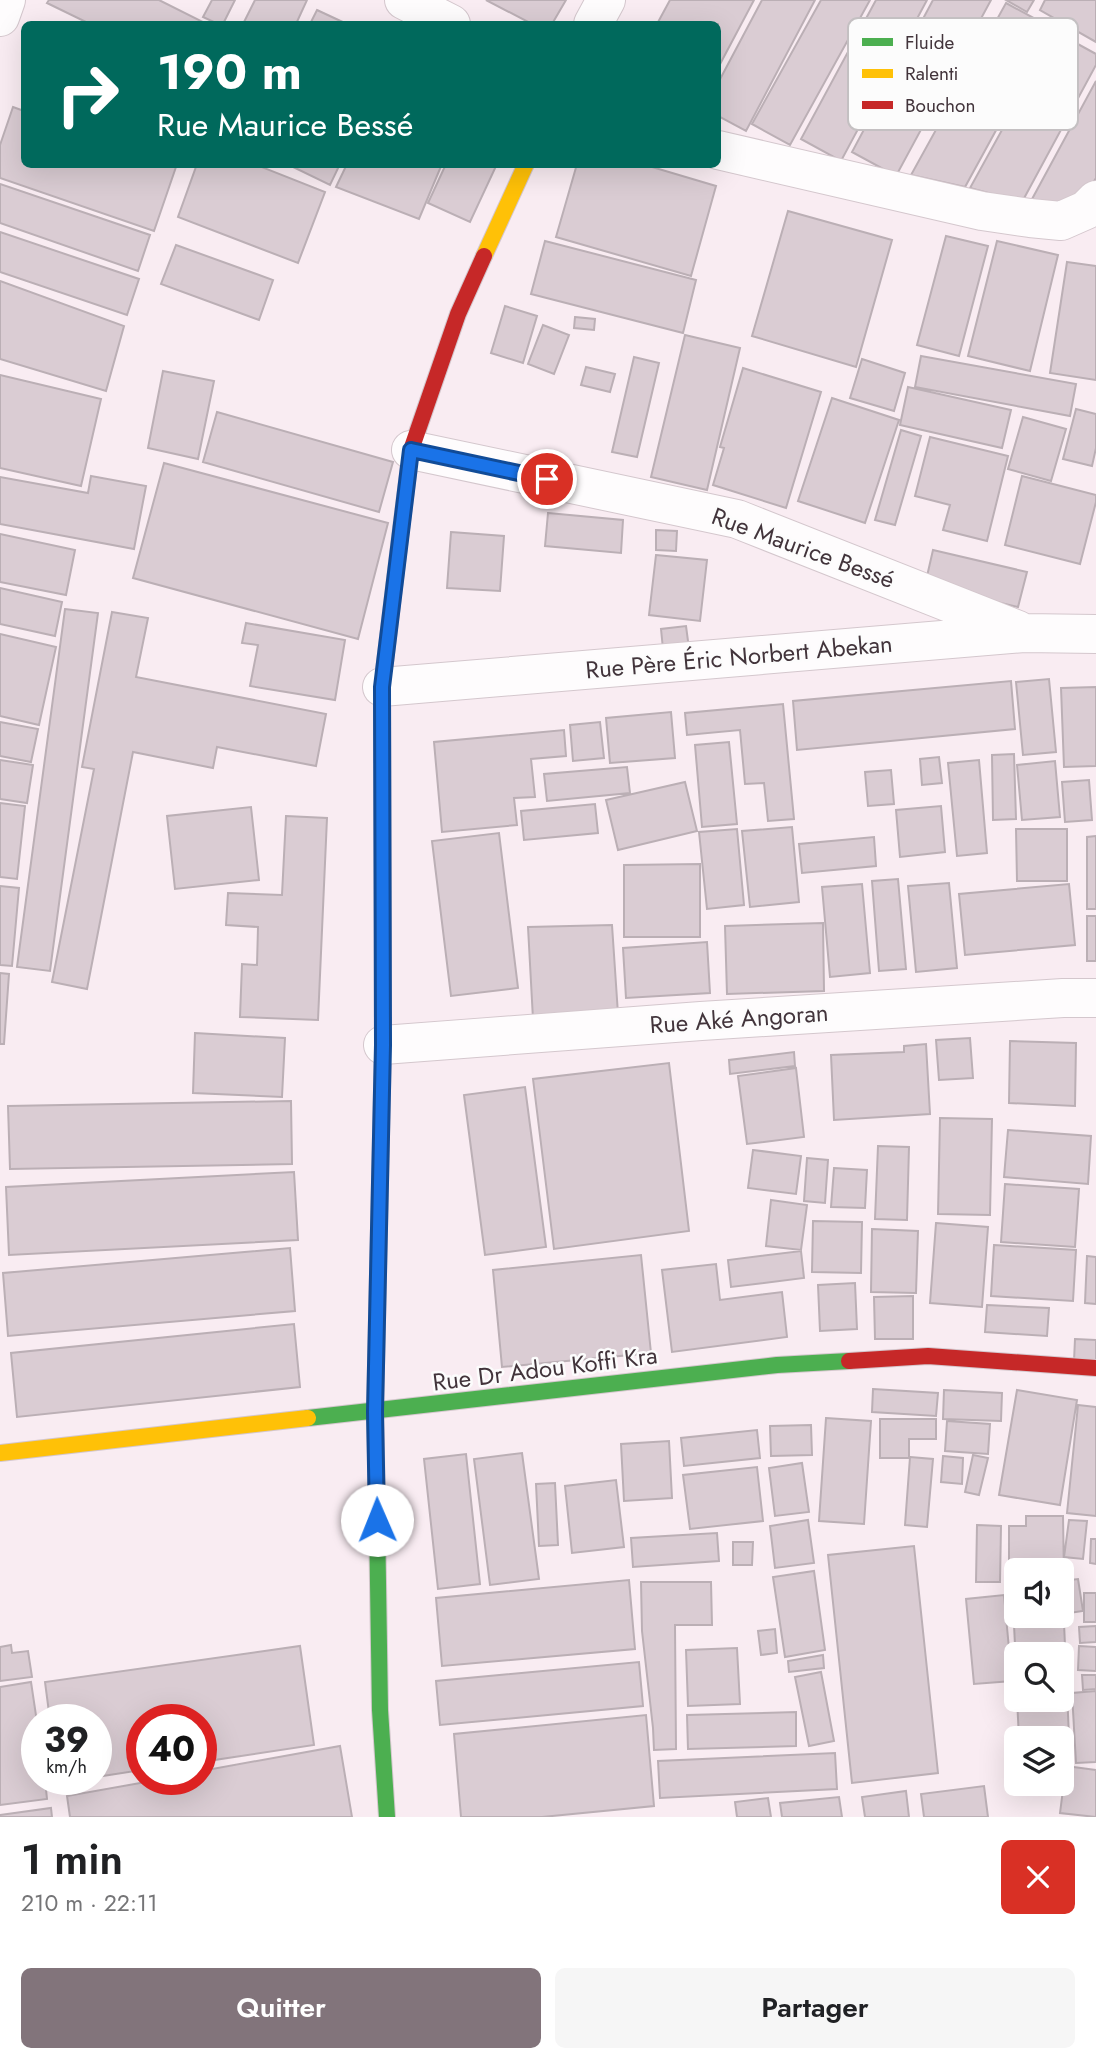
<!DOCTYPE html>
<html lang="fr">
<head>
<meta charset="utf-8">
<style>
  :root { --surface:#fff; --page:#f6f6f6; --text:#202124; --muted:#757577; --accent:#82747b }
  body { margin:0; font-family:Jost,sans-serif; background:var(--page); color:var(--text); height:100vh; display:flex; flex-direction:column; font-size:26px; white-space:nowrap }
  * { box-sizing:border-box; margin:0 }
  p { font-size:23px; color:var(--muted) }
  .icon { flex:none; width:38px; height:38px; fill:none; stroke:currentColor; stroke-width:2; stroke-linecap:round; stroke-linejoin:round }
  .map { position:relative; height:1817px; overflow:hidden }
  .drawer { display:flex; flex-direction:column; background:var(--surface); flex:1 }
  .drawer>* { flex:none }
  .guide { position:absolute; left:21px; top:21px; width:700px; height:147px; border-radius:10px; box-shadow:0 7px 28px #0002; background:#00695c; color:#fff; overflow:hidden }
  .buttons { position:absolute; left:1004px; top:1558px; display:grid; gap:14px }
  .buttons a { display:grid; place-items:center; width:70px; height:70px; border-radius:10px; background:var(--surface); box-shadow:0 7px 28px #0002; font-size:35px }
  .speed { position:absolute; left:21px; top:1704px; display:flex; gap:14px; font-size:35px; font-weight:700; text-align:center }
  .speed>* { display:grid; place-content:center; width:91px; height:91px; border-radius:50%; background:var(--surface); box-shadow:0 7px 28px #0002; line-height:1 }
  .speed small { font-size:18px; font-weight:400 }
  .speed .limit { border:10px solid #d22; background:#fff; color:#111 }
  .pin { position:absolute; display:grid; place-items:center; width:60px; height:60px; color:#fff; margin:-30px; border:4px solid #fff; border-radius:50%; box-shadow:0 2px 7px #0007 }
  .me { position:absolute; width:77px; margin:-38px; rotate:359deg; stroke-linejoin:round; filter:drop-shadow(0 0 5px #0008) }
  .turn { display:flex; align-items:center; gap:24px; height:147px; padding:0 21px; font-size:32px }
  .turn .icon { width:91px; height:91px; stroke-width:2.5 }
  .turn b { display:block; font-size:49px; line-height:60px }
  .round { display:grid; place-items:center; flex:none; width:74px; height:74px; border-radius:10px; background:var(--page) }
  .head { display:flex; align-items:center; justify-content:space-between; height:119px; padding:0 21px }
  h1 { font-size:42px; font-weight:600; line-height:52px }
  .primary-button { display:flex; gap:14px; margin-top:auto; padding:14px 21px }
  .primary-button a { flex:1; height:80px; border-radius:10px; background:var(--accent); color:#fff; font-size:28px; font-weight:600; line-height:80px; text-align:center }
  .primary-button a+a { background:var(--page); color:var(--text) }
  .map>svg:first-child { display:block }
  .building { fill:#daccd3; stroke:#bbafb5; stroke-width:2 }
  .lines { fill:none; stroke-linecap:round; stroke-linejoin:round }
  .street-casing { stroke:#d4c7cd; stroke-width:40 }
  .fast-casing { stroke:#d4c7cd; stroke-width:18 }
  .slow-casing { stroke:#d4c7cd; stroke-width:18 }
  .jam-casing { stroke:#d4c7cd; stroke-width:18 }
  .street { stroke:#fefcfd; stroke-width:38 }
  .fast { stroke:#4caf50; stroke-width:16 }
  .slow { stroke:#ffc107; stroke-width:16 }
  .jam { stroke:#c62828; stroke-width:16 }
  .route-casing { stroke:#114b97; stroke-width:18 }
  .route { stroke:#1a73e8; stroke-width:12 }
  .labels { text-anchor:middle; stroke-width:5; stroke-linejoin:round; paint-order:stroke }
  .street-label { font-size:24px; fill:#42343b; stroke:#fcfcfc }
  .key { fill:#fcfcfc; stroke:#c4c0c2; stroke-width:2 }
  .key-label { font-size:19px; fill:#42343b }
</style>
</head>
<body>
<div class="map">
<svg width="1096" height="1817" viewBox="0 0 1096 1817">
  <rect width="100%" height="100%" fill="#f9ecf2"/>
  <path class="building" d="M49,0H159L205,23V24H90L47,3Z
    M212,0H235L223,24H218L203,17Z
    M255,0H307L296,24H243Z
    M486,0H566L552,24H532Z
    M670,0H754L718,68V24H657Z
    M762,0H815L746,131L718,116V83Z
    M821,0H870L790,145L752,124Z
    M876,0H927L841,161L801,139Z
    M933,0H991L896,176L852,152Z
    M1006,0H1034L1027,12Z
    M1045,0H1096V42L1040,10Z
    M1006,3L1052,28L965,187L911,175Z
    M317,10L347,24H310Z
    M1056,32L1096,54V65L1022,202L970,188Z
    M1096,81V178L1073,213L1031,201Z
    M13,107L24,111V164H177L154,231L0,178V145Z
    M197,164H254L325,192L298,263L178,217Z
    M287,164H340L330,185Z
    M347,164H442L419,219L336,187Z
    M446,164H497L470,222L428,203Z
    M577,164H642L716,186L691,276L556,237Z
    M0,184L150,235L138,271L0,223Z
    M788,211L892,240L856,367L752,336Z
    M0,232L139,279L127,315L0,272Z
    M946,236L988,246L959,356L917,345Z
    M545,241L696,280L683,333L531,294Z
    M997,241L1058,255L1030,371L968,356Z
    M176,245L273,280L259,320L161,284Z
    M1067,262L1096,266V380L1050,373Z
    M0,281L124,326L106,391L0,359Z
    M505,306L537,316L523,363L491,353Z
    M575,317L595,319L594,330L574,328Z
    M543,325L569,335L554,374L528,364Z
    M685,335L740,348L707,490L651,477Z
    M921,356L1076,384L1070,416L915,387Z
    M634,357L659,363L637,457L612,452Z
    M862,359L905,373L894,411L850,398Z
    M586,367L615,374L610,392L581,385Z
    M743,368L821,392L786,508L713,485L724,448L720,447Z
    M163,371L214,381L198,459L148,448Z
    M0,375L101,399L81,486L0,468Z
    M908,387L1011,410L1002,448L900,425Z
    M832,398L899,420L865,523L798,501Z
    M1076,409L1096,414V448L1092,466L1063,459Z
    M217,412L393,462L379,512L203,462Z
    M1023,417L1066,429L1051,481L1008,469Z
    M901,430L921,436L895,525L875,520Z
    M930,437L1008,456L987,541L943,530L950,505L915,496Z
    M164,463L388,523L358,639L133,578Z
    M91,476L146,486L134,549L0,524V477L88,493Z
    M1022,476L1096,495V502L1080,564L1005,545Z
    M548,513L623,520L621,553L545,546Z
    M656,530L677,531L676,551L656,550Z
    M451,532L504,536L500,591L447,588Z
    M0,534L75,550L66,595L0,582Z
    M933,550L1027,572L1018,607L925,585Z
    M656,555L707,560L700,621L649,615Z
    M0,588L62,602L55,636L0,624Z
    M65,609L98,613L50,971L17,967Z
    M112,612L148,618L136,677L326,714L316,766L217,747L213,768L133,752L87,989L52,982L94,769L82,767Z
    M246,623L345,640L335,700L250,686L258,645L242,643Z
    M686,626L690,656L664,659L661,629Z
    M0,634L56,647L39,725L0,716Z
    M1049,679L1056,752L1023,755L1016,682Z
    M1011,681L1015,729L797,750L793,701Z
    M1096,687V766L1064,767L1061,688Z
    M783,704L794,819L768,821L764,783L745,784L740,730L687,735L685,713Z
    M671,712L675,758L610,763L606,718Z
    M0,722L38,729L31,762L0,756Z
    M600,722L604,758L573,761L570,725Z
    M564,730L566,756L531,759L535,797L514,798L517,825L442,832L434,742Z
    M729,742L737,824L702,827L695,745Z
    M1014,754L1016,819L993,820L992,755Z
    M939,757L942,783L922,785L920,759Z
    M0,760L33,765L27,803L0,799Z
    M979,760L987,853L957,856L948,763Z
    M1055,761L1060,817L1022,820L1017,765Z
    M627,767L630,793L547,801L544,774Z
    M891,770L894,804L868,806L865,772Z
    M1089,780L1092,820L1065,822L1062,782Z
    M685,782L697,831L618,850L606,800Z
    M0,803L25,806L17,879L0,877Z
    M595,804L598,833L524,840L521,811Z
    M941,806L945,852L900,857L896,810Z
    M251,807L259,880L175,889L167,816Z
    M286,816L327,818L318,1020L240,1017L242,964L257,965L258,927L226,925L228,893L282,895Z
    M792,827L799,902L750,907L742,831Z
    M737,829L744,905L707,909L699,832Z
    M1016,829H1067V881H1017Z
    M499,833L518,988L451,996L432,841Z
    M1096,836V909H1087V837Z
    M874,837L876,866L802,873L799,844Z
    M700,864V937H624V865Z
    M898,879L906,969L879,971L872,881Z
    M949,883L957,968L916,972L908,886Z
    M862,884L870,973L830,977L822,887Z
    M1069,884L1075,945L965,955L959,894Z
    M0,886L19,888L12,966L0,965Z
    M1087,916H1096V961H1087Z
    M823,923L824,991L727,994L725,926Z
    M612,925L618,1014L533,1019L528,927Z
    M707,942L710,993L626,998L623,948Z
    M0,973L9,974L4,1044H0Z
    M195,1033L285,1038L282,1097L193,1093Z
    M970,1038L973,1078L939,1080L936,1040Z
    M1010,1041L1076,1043L1075,1106L1009,1103Z
    M926,1044L930,1114L834,1120L831,1055L904,1052V1046Z
    M794,1052L795,1066L730,1074L729,1060Z
    M669,1063L689,1231L554,1249L533,1079Z
    M796,1068L804,1137L747,1144L738,1076Z
    M525,1087L546,1247L485,1255L464,1095Z
    M291,1101L292,1164L10,1169L8,1106Z
    M940,1118L992,1119L990,1215L938,1214Z
    M1008,1130L1091,1136L1088,1184L1004,1177Z
    M878,1146L909,1147L907,1220L875,1219Z
    M753,1150L801,1156L796,1194L748,1188Z
    M807,1158L828,1160L825,1203L804,1201Z
    M834,1168L867,1170L865,1208L831,1207Z
    M294,1172L298,1240L9,1255L6,1187Z
    M1005,1184L1079,1189L1075,1247L1001,1242Z
    M771,1200L807,1205L801,1250L766,1246Z
    M813,1221L862,1222L861,1273L812,1272Z
    M936,1223L988,1227L982,1307L930,1303Z
    M872,1229L918,1231L916,1293L871,1292Z
    M994,1245L1076,1250L1073,1301L991,1296Z
    M290,1248L295,1311L8,1336L3,1273Z
    M801,1251L804,1278L731,1287L728,1260Z
    M641,1255L651,1353L502,1367L493,1270Z
    M1087,1256L1096,1257V1304L1085,1303Z
    M716,1264L720,1300L782,1292L787,1337L672,1352L662,1270Z
    M855,1283L857,1329L820,1331L818,1285Z
    M913,1296V1339H875L874,1297Z
    M987,1305L1049,1308L1047,1336L985,1332Z
    M294,1324L300,1387L17,1417L11,1353Z
    M1075,1339L1096,1340V1361H1074Z
    M873,1389L938,1393L936,1416L872,1412Z
    M944,1390L1002,1393L1001,1421L943,1419Z
    M1017,1390L1077,1400L1060,1505L999,1495Z
    M1078,1405L1096,1407V1516L1067,1513Z
    M826,1418L871,1421L864,1524L819,1521Z
    M880,1419H936V1439H909V1458H880Z
    M947,1421L990,1424L988,1454L945,1451Z
    M811,1425L812,1455L771,1456L770,1426Z
    M757,1430L760,1458L684,1466L681,1438Z
    M669,1441L672,1498L624,1501L621,1444Z
    M522,1453L539,1579L490,1585L474,1459Z
    M466,1454L480,1584L438,1589L424,1459Z
    M973,1455L988,1458L979,1495L965,1492Z
    M943,1456L963,1458L962,1484L941,1482Z
    M910,1457L933,1459L927,1527L905,1525Z
    M802,1463L809,1512L775,1516L769,1468Z
    M757,1467L763,1521L690,1529L683,1475Z
    M616,1480L624,1547L572,1553L565,1486Z
    M555,1483L558,1545L539,1546L536,1484Z
    M1026,1516H1063L1064,1576L1062,1570H1017V1576H1009V1526H1026Z
    M808,1520L814,1563L775,1568L770,1526Z
    M1069,1520L1087,1521L1083,1559L1064,1557Z
    M977,1525L1001,1526L1000,1582H976Z
    M717,1533L719,1561L633,1567L631,1538Z
    M1091,1539H1096V1564L1090,1563Z
    M733,1542H753L752,1565H733Z
    M914,1546L938,1773L852,1783L828,1555Z
    M814,1571L825,1650L785,1657L773,1577Z
    M1078,1579L1083,1611L1062,1614V1581Z
    M629,1580L635,1649L442,1666L436,1598Z
    M641,1582H711L712,1625H675L676,1749L654,1750L653,1728L642,1631Z
    M1084,1593H1096V1622H1084Z
    M1004,1595L1012,1681L974,1684L966,1599Z
    M1064,1623L1070,1760H1062V1738H1019L1017,1699H1062V1654H1017V1685L1014,1625Z
    M1096,1626V1642L1080,1643L1079,1627Z
    M775,1629L777,1653L761,1655L758,1631Z
    M11,1645L12,1653L28,1651L32,1677L0,1681V1647Z
    M300,1646L314,1745L201,1762V1720H142V1770L96,1777V1720H50L45,1682Z
    M1079,1646L1096,1647V1671L1078,1670Z
    M737,1648L740,1704L688,1706L686,1650Z
    M823,1655L824,1668L789,1672L788,1661Z
    M639,1662L643,1706L440,1725L436,1681Z
    M821,1672L834,1741L809,1746L795,1677Z
    M1082,1675H1096V1689L1083,1690Z
    M31,1682L37,1722V1780H45L47,1799L0,1805V1687Z
    M1096,1691V1762L1076,1763L1072,1693Z
    M796,1712V1746L688,1749L687,1715Z
    M646,1715L654,1806L542,1817H461L454,1734Z
    M340,1746L352,1817H70L67,1796L157,1780H201V1771Z
    M835,1753L837,1789L660,1798L658,1761Z
    M1066,1766L1096,1770V1817L1060,1813Z
    M984,1786L988,1817H924L921,1794Z
    M906,1791L909,1817H865L862,1797Z
    M839,1797L842,1817H782L780,1803Z
    M768,1798L771,1817H737L735,1802Z
    M51,1808L52,1817H0V1815Z"/>
  <g class="lines">
    <defs>
      <path id="street" d="M404,0L451,24
        M0,17L6,0
        M593,24L606,0
        M718,150L982,211L1030,218L1061,221L1086,210L1096,200
        M411,450L737,519L1018,630
        M382,687L1024,633L1096,634
        M383,1045L701,1021L1063,998H1096"/>
      <path id="fast" d="M383,926L382,687L401,529
        M308,1418L777,1365L849,1361
        M376,1455L380,1710L387,1817"/>
      <path id="slow" d="M484,256L526,164
        M0,1453L308,1418
        M376,1455L375,1411L383,1045V926"/>
      <path id="jam" d="M401,529L411,450L458,314L484,256
        M849,1361L928,1356L1096,1368"/>
    </defs>
    <use href="#street" class="street-casing"/>
    <use href="#fast" class="fast-casing"/>
    <use href="#slow" class="slow-casing"/>
    <use href="#jam" class="jam-casing"/>
    <use href="#street" class="street"/>
    <use href="#fast" class="fast"/>
    <use href="#slow" class="slow"/>
    <use href="#jam" class="jam"/>
  </g>
  <g class="lines">
    <defs>
      <path id="route" d="M377,1520L375,1412L383,1045L382,687L411,450L547,479"/>
    </defs>
    <use href="#route" class="route-casing"/>
    <use href="#route" class="route"/>
  </g>
  <g class="labels">
    <g class="street-label">
      <text transform="translate(803 548) rotate(20)" y="8">Rue Maurice Bessé</text>
      <text transform="translate(739 657) rotate(-5)" y="8">Rue Père Éric Norbert Abekan</text>
      <text transform="translate(739 1019) rotate(-4)" y="8">Rue Aké Angoran</text>
      <text transform="translate(545 1369) rotate(-7)" y="8">Rue Dr Adou Koffi Kra</text>
    </g>
  </g>
  <rect x="848" y="18" width="230" height="112" rx="10" class="key"/>
  <rect x="862" y="38" width="31" height="8" fill="#4caf50"/>
  <rect x="862" y="69" width="31" height="9" fill="#ffc107"/>
  <rect x="862" y="101" width="31" height="8" fill="#c62828"/>
  <g class="key-label">
    <text x="905" y="49">Fluide</text>
    <text x="905" y="80">Ralenti</text>
    <text x="905" y="112">Bouchon</text>
  </g>
</svg>
<div class="buttons">
<a><svg class="icon" aria-label="sound" viewBox="0 0 24 24"><path d="M4 9h4l5-4v14l-5-4H4zM17 9q2 3 0 6"/></svg></a>
<a><svg class="icon" aria-label="search" viewBox="0 0 24 24"><circle cx="10" cy="10" r="6"/><path d="M15 15l6 6"/></svg></a>
<a><svg class="icon" aria-label="layers" viewBox="0 0 24 24"><path d="M12 4l9 5-9 5-9-5zM3 14l9 5 9-5"/></svg></a>
</div>
<div class="speed"><div>39<small>km/h</small></div><div class="limit">40</div></div>
<div class="pin" style="left:547px;top:479px;background:#d93025"><svg class="icon" aria-label="arrive" viewBox="0 0 24 24"><path d="M6 21V4h12l-3 4 3 4H6"/></svg></div>
<svg class="me" style="left:377px;top:1520px" viewBox="-20 -20 40 40"><circle r="19" fill="#fff"/><path d="M0-13L10 11 0 6-10 11z" fill="#1a73e8"/></svg>
<div class="guide">
<div class="turn"><svg class="icon" aria-label="right" viewBox="0 0 24 24"><path d="M7 20v-9h11M14 6l5 5-5 5"/></svg><div><b>190 m</b>Rue Maurice Bessé</div></div>
</div>
</div>
<section class="drawer">
<div class="head"><div><h1>1 min</h1><p>210 m · 22:11</p></div><a class="round" style="background:#d93025;color:#fff"><svg class="icon" aria-label="close" viewBox="0 0 24 24"><path d="M6 6l12 12M18 6L6 18"/></svg></a></div>
<div class="primary-button"><a>Quitter</a><a>Partager</a></div>
</section>
</body>
</html>
